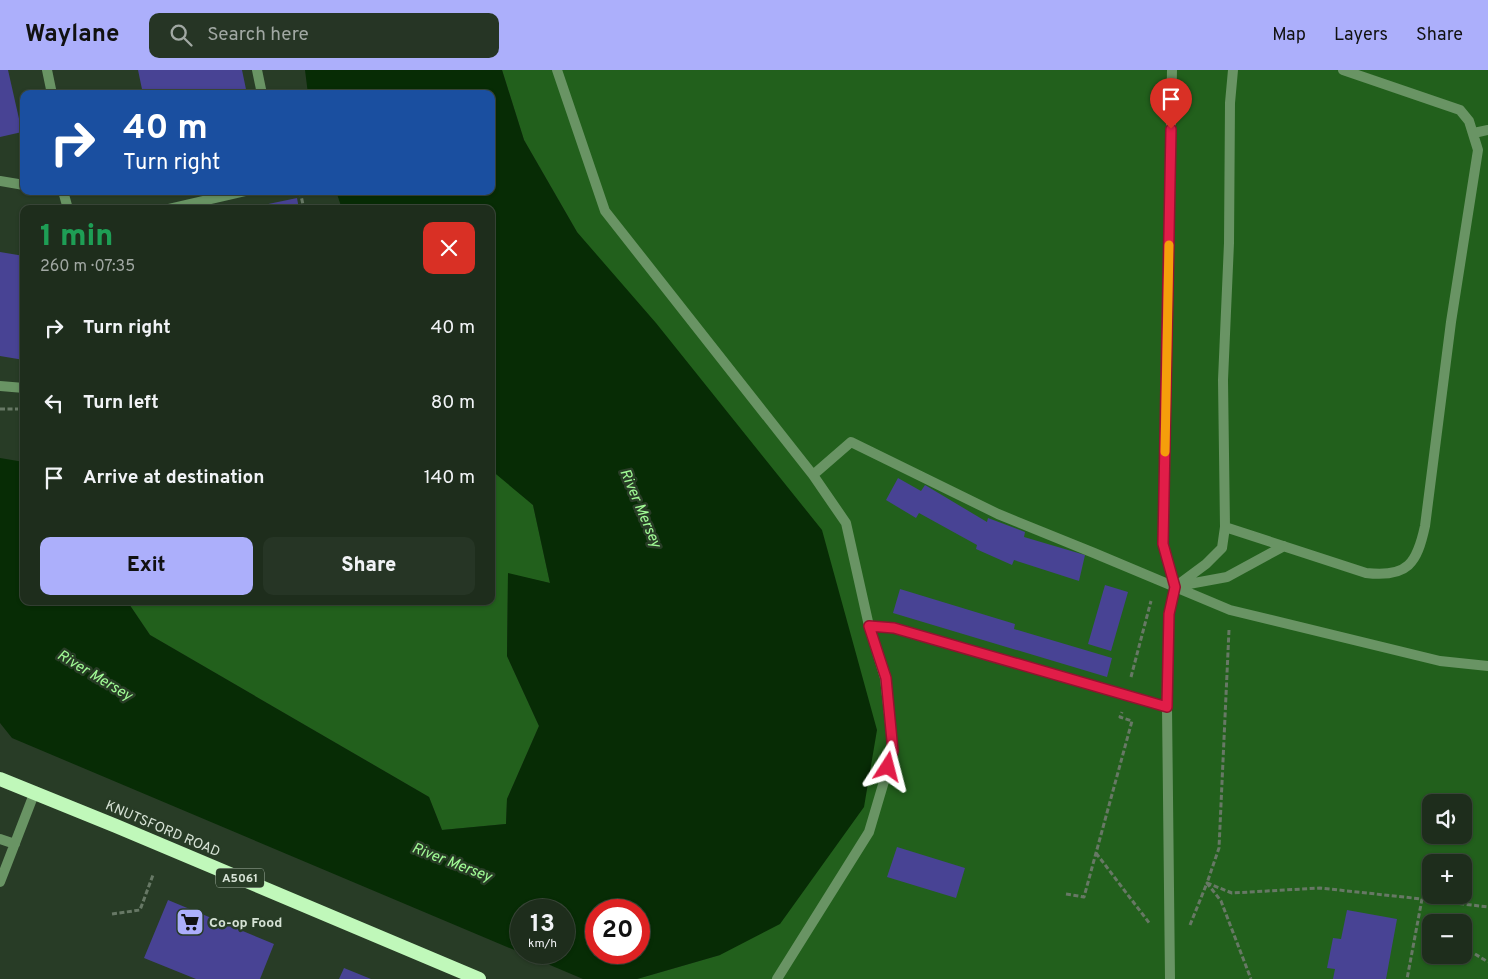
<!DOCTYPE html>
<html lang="en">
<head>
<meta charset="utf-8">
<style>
  :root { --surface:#1e2d1c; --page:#263525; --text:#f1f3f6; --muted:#a1a8a3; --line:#3c493b; --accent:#acaffb }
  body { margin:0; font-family:Overpass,sans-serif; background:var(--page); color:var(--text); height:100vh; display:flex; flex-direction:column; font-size:19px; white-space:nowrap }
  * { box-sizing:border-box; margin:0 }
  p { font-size:16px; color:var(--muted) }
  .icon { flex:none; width:28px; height:28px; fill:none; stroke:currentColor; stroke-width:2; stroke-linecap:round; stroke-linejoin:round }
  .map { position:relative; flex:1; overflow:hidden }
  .sheet { position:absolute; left:20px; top:135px; width:475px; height:400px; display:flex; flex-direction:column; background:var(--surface); border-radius:10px; box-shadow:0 1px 4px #0004,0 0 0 1px var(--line) }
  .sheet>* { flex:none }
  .guide { position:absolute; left:20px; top:20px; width:475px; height:105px; border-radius:10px; box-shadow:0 1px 4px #0004,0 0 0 1px var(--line); background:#1a4fa0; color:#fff; overflow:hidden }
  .tools { position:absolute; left:1422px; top:724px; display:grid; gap:10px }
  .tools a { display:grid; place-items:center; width:50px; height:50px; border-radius:10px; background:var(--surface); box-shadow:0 1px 4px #0004,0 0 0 1px var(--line); font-size:25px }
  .speed { position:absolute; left:510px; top:829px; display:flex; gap:10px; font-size:25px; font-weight:700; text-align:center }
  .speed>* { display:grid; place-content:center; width:65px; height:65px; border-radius:50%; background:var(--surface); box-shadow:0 1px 4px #0004,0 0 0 1px var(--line); line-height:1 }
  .speed small { font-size:12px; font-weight:400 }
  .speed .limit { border:8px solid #d22; background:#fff; color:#111 }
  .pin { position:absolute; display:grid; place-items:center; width:42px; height:42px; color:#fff; margin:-51px -21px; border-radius:50% 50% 50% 0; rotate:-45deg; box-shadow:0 0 5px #0007 }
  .pin .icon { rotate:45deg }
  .me { position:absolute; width:55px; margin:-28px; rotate:9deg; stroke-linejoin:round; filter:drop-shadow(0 0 4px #0008) }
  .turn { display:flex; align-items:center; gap:18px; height:105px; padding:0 20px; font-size:22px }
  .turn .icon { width:65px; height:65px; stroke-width:2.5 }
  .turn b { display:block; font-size:35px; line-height:42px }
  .round { display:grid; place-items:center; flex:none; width:52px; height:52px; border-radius:10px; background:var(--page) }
  .headline { display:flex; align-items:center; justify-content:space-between; height:85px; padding:0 20px }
  h1 { font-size:30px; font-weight:800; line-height:38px; color:#1e9e55 }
  .button { display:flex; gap:10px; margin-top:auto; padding:10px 20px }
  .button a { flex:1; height:58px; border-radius:10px; background:var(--accent); color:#111; font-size:20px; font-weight:800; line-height:58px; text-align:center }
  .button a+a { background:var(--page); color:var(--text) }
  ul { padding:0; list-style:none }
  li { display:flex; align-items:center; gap:15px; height:75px; padding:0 20px }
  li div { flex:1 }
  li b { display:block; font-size:19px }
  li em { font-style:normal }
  header { display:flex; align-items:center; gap:30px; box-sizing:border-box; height:70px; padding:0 25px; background:var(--accent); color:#111 }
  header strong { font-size:24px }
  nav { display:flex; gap:28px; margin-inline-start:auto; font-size:18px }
  .search { width:350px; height:45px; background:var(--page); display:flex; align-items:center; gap:12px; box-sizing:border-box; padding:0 18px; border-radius:10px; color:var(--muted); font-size:19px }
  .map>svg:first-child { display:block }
  .green { fill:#22601c; fill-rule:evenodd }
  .water { fill:#072c05; fill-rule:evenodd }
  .building { fill:#484394 }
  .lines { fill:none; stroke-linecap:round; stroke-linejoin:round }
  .path { stroke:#677865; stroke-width:3; stroke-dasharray:5 2.5; stroke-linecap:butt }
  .service { stroke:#699464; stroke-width:10 }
  .minor { stroke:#699464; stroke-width:10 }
  .trunk { stroke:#c0f8ba; stroke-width:14 }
  .route-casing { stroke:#92132f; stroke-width:12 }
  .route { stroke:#e11d48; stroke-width:9 }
  .slow { stroke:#f59e0b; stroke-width:9 }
  .labels { text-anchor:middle; stroke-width:5; stroke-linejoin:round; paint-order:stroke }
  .shield { fill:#283c26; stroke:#a2b1a1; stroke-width:1 }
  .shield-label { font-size:12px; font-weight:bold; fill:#d7e3d6 }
  .street-label { font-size:14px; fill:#d7e3d6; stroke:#283c26 }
  .poi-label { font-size:14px; font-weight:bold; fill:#d7e3d6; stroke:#283c26; text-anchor:start }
  .water-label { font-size:15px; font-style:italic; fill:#a1fb96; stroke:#283c26 }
</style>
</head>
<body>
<header>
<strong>Waylane</strong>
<div class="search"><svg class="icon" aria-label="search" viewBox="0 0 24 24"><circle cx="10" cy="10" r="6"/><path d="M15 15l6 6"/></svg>Search here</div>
<nav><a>Map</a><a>Layers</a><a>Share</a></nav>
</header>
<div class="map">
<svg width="1488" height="909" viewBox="0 0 1488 909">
  <rect width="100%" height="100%" fill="#283c26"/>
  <path class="green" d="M502,0H1488V909H637L720,885L577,162L524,70ZM1431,732H1464V765H1431ZM1431,792H1464V825H1431ZM1431,852H1464V885H1431Z
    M491,398L533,435L550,513L508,504L507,586L539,656L507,729L506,754L442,760L429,727L150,565L127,531H491Z"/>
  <path class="water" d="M305,0H502L524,70L577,162L656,253L822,460L877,660L864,737L780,854L720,885L637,909H583L12,668L0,653V388L24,392V531H127L150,565L429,727L442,760L506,754L507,729L539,656L507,586L508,503L550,513L533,435L491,400V139H342L336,121H491V24H308ZM521,840H564V882H521ZM596,840H639V882H596Z"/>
  <path class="building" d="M0,0H8L22,62L0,67Z
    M138,0H242L247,24H143Z
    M297,128L299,139H249V138Z
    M0,182L24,186V290L0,286Z
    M898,408L921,421L925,415L987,452L988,448L1025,462L1024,467L1085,485L1079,511L1014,490L1012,495L976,479L977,475L919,443L916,448L886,430Z
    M1105,515L1128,522L1111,581L1088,574Z
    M900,519L1015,554L1014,559L1112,588L1107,607L893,543Z
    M897,777L965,798L956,828L887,807Z
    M168,830L274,874L260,909H196L144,888Z
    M1347,840L1397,849L1386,909H1333L1335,899L1327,898L1333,868L1341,869Z
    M344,898L371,909H339Z"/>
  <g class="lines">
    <path class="path" d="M300,121L304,139
      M0,339H18
      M1229,560L1219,778L1207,813L1221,831L1251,909
      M1131,607L1151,531
      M1096,783L1150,854
      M1066,824L1084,827L1132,651L1120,647L1122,642
      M1422,829L1488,837
      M112,844L140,840L153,805
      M1190,855L1207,813L1232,823L1320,818L1422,829L1407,909
      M1475,884L1488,892"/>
    <path class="service" d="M47,0L52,24
      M257,0L262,24
      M557,0L605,141L813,405L846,453L869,556L885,608L893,681L869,762L777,909
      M1172,0L1163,474L1175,517
      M1474,63L1488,60
      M0,111L24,115
      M63,121L68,139
      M168,139L246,121
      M0,316L24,318
      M813,405L851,372L998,444L1094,483L1230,540L1440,591L1488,596
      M1225,457L1366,503C1408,508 1417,493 1425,456L1451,252L1478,80L1469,51L1460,40L1343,0
      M1178,516L1227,507L1284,476
      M1175,517L1206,494L1222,478L1225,457L1223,310L1229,173L1230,33L1233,0
      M0,769L15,774
      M0,812L34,724"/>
    <path class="minor" d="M869,556L894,558L1167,637
      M1170,909L1167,637L1169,544L1175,517"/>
    <path class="trunk" d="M0,709L116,756L479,909"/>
  </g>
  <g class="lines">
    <defs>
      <path id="route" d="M888,697L893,681L886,608L869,556L894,558L1167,637L1169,544L1175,517L1163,474L1171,59"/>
    </defs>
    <use href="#route" class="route-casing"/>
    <use href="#route" class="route"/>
    <path class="slow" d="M1165,382L1169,175"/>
  </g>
  <defs>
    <symbol id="supermarket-square" viewBox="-11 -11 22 22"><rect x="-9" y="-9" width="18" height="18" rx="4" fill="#acaffb" stroke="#283c26"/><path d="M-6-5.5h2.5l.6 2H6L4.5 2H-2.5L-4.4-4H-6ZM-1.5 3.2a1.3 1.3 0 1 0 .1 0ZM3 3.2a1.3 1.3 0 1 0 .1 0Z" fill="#111"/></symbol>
  </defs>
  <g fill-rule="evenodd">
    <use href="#supermarket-square" x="174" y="836" width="32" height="32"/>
  </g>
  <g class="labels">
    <rect class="shield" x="216" y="798.5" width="48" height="19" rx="4"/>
    <g class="shield-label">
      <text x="240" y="812">A5061</text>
    </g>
    <g class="street-label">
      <text transform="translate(163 758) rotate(23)" y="5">KNUTSFORD ROAD</text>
    </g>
    <g class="poi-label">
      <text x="209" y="857">Co-op Food</text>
    </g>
    <g class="water-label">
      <text transform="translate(641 438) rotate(67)" y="5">River Mersey</text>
      <text transform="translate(95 605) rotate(31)" y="5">River Mersey</text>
      <text transform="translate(452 792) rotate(21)" y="5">River Mersey</text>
    </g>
  </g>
</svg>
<div class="tools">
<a><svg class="icon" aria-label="sound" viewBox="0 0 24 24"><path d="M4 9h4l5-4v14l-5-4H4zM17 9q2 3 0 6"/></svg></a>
<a>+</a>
<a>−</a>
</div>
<div class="speed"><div>13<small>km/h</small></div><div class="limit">20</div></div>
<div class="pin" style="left:1171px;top:59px;background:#d93025"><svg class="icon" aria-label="arrive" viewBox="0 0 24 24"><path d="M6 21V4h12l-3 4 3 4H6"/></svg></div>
<svg class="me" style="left:888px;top:697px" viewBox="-20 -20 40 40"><path d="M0-17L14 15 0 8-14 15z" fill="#e11d48" stroke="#fff" stroke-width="4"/></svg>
<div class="guide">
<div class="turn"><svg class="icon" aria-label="right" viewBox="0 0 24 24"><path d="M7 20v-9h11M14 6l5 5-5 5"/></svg><div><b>40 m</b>Turn right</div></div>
</div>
<section class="sheet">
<div class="headline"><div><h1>1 min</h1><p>260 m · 07:35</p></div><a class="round" style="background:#d93025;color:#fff"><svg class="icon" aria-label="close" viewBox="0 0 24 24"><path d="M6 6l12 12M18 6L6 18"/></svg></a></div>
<ul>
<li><svg class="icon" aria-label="right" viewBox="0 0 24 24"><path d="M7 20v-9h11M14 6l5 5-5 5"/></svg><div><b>Turn right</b></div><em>40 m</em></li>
<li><svg class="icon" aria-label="left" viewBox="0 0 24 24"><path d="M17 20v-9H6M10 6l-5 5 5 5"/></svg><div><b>Turn left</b></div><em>80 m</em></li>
<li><svg class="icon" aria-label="arrive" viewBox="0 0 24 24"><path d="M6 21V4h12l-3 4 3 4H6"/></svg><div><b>Arrive at destination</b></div><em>140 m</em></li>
</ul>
<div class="button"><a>Exit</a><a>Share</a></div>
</section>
</div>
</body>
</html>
